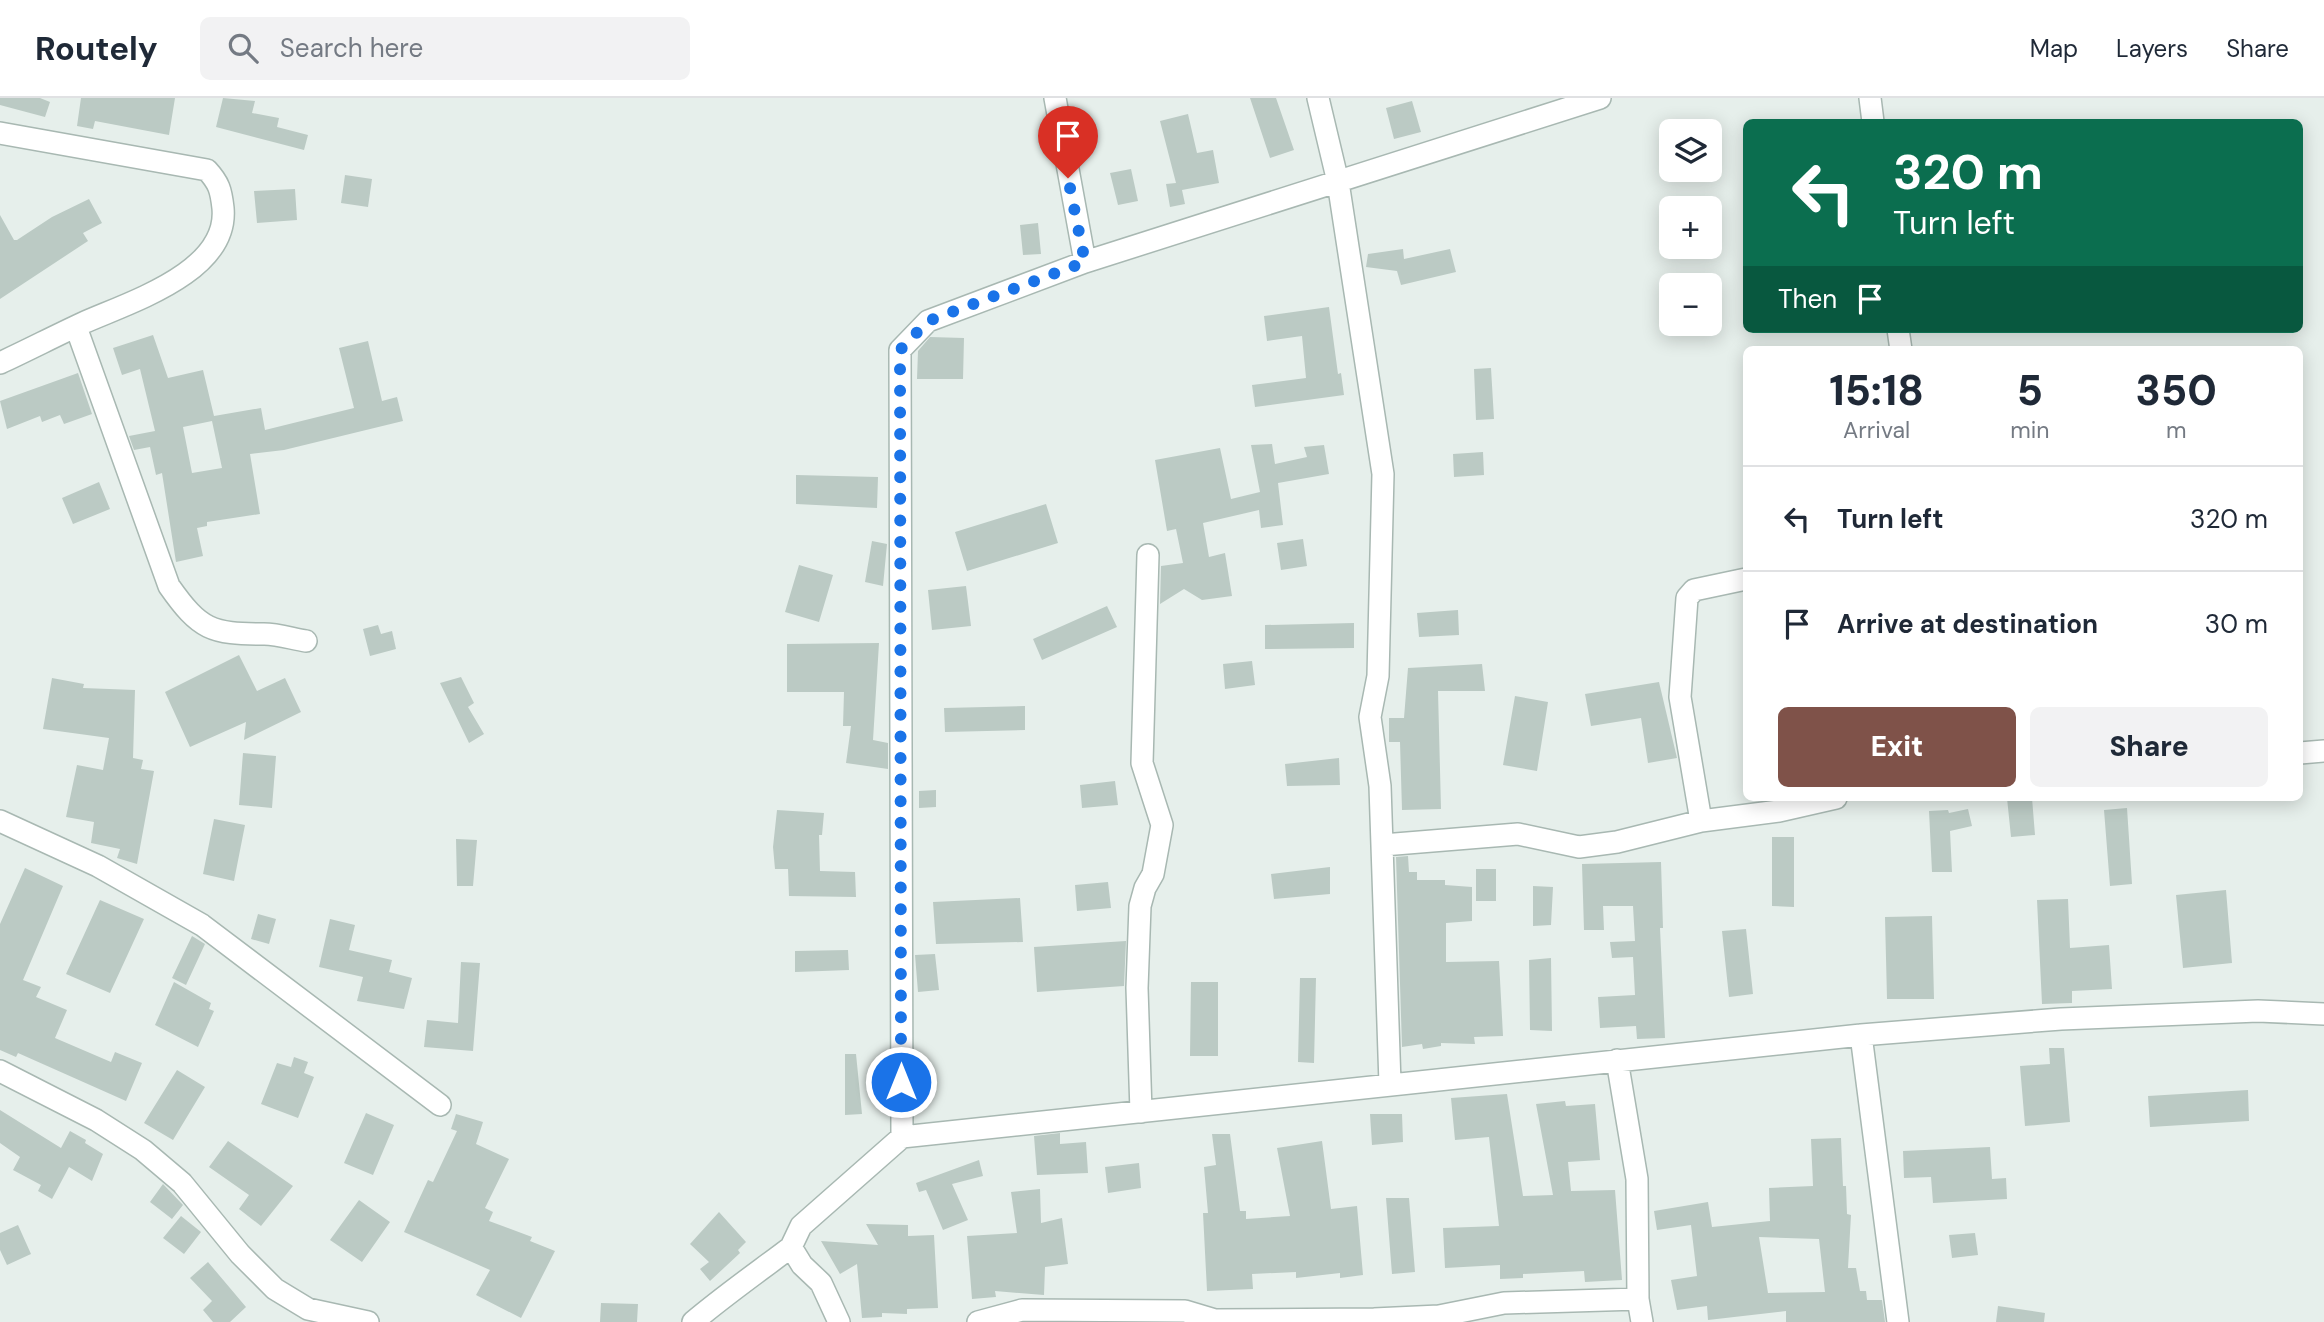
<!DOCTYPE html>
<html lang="en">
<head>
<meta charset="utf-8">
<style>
  :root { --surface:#fff; --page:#f2f2f3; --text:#1f2937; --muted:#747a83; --line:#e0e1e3; --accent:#7f5249 }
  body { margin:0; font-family:"DM Sans",sans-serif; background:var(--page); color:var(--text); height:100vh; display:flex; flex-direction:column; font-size:26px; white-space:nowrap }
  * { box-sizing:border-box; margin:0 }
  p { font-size:23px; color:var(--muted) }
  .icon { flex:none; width:38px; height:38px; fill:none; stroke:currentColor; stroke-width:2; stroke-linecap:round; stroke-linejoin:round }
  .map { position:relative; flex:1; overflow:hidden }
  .sheet { position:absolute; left:1743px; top:248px; width:560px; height:455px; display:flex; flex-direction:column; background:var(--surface); border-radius:10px; box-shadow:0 4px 18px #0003 }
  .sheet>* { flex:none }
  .guide { position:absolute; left:1743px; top:21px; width:560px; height:214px; border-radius:10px; box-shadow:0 4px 18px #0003; background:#0b6e4f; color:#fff; overflow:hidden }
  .fabs { position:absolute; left:1659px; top:21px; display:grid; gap:14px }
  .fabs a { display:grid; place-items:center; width:63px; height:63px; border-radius:10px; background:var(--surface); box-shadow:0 4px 18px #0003; font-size:35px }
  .pin { position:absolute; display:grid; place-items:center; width:60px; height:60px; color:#fff; margin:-72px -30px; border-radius:50% 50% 50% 0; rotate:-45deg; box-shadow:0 0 7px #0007 }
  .pin .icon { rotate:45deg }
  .me { position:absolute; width:77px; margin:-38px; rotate:0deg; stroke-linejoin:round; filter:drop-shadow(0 0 5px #0008) }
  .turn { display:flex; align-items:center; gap:24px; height:147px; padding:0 35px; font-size:32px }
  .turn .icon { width:91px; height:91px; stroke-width:2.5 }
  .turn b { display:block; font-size:49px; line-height:60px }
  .then { display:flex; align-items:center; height:66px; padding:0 35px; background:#0003; gap:14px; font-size:26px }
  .eta { display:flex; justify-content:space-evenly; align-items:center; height:119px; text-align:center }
  .eta b { font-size:42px; font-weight:800; line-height:49px }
  .primary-button { display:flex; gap:14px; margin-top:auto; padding:14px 35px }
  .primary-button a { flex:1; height:80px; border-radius:10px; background:var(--accent); color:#fff; font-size:28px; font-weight:800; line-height:80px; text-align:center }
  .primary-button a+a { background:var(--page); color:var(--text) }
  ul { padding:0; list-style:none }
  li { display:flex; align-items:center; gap:21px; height:105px; padding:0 35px; border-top:2px solid var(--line) }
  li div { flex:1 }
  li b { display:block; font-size:26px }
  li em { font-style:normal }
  header { display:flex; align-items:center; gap:42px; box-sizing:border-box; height:98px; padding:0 35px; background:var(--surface); border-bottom:2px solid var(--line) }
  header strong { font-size:33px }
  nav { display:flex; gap:38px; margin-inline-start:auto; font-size:24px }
  .search { width:490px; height:63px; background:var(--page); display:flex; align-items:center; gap:18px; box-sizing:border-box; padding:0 24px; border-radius:10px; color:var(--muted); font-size:26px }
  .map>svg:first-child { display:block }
  .building { fill:#bbcac4; fill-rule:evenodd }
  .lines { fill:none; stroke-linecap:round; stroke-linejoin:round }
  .minor-casing { stroke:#a8b8b2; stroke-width:24 }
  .minor { stroke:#fff; stroke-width:21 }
  .route { stroke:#1a73e8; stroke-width:12; stroke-dasharray:0 21.6 }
</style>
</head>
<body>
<header>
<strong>Routely</strong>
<div class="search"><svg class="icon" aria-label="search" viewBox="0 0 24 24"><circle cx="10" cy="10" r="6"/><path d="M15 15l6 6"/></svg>Search here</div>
<nav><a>Map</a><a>Layers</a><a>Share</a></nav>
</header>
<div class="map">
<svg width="2324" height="1224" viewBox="0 0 2324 1224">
  <rect width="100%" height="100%" fill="#e6efeb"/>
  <path class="building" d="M0,0H40L50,4L45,19L0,7Z
    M81,0H175L169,37L95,23L93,31L77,28Z
    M223,0L255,3L252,15L279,20L277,29L308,37L304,52L216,29Z
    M1250,0H1276L1294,52L1270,60Z
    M1412,3L1421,34L1394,41L1386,10Z
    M1188,16L1197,55L1213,52L1219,85L1182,92L1185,106L1170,109L1166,86L1176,85L1160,23Z
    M1131,71L1138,103L1118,107L1110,75Z
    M345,77L372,81L368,109L341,105Z
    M295,91L297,122L257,125L254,93Z
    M89,101L102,125L83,135L88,143L0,201V117L14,142H17L52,119Z
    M1038,125L1041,156L1023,157L1020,127Z
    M1403,151L1404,161L1450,151L1456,174L1401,187L1397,173L1366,169L1368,156Z
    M1329,209L1338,276L1341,275L1344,297L1255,309L1252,287L1306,280L1302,238L1267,243L1264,218Z
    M153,237L168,280L203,272L214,318L261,310L265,332L354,310L339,250L368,243L382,303L397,299L403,323L284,352L250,356L260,416L207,424V428L197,430L203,458L176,464L162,375L156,377L150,349L134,352L129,338L155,333L140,271L122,277L113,250ZM212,323L222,370L192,375L183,329Z
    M930,239L964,240L963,281H917L918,253Z
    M1491,270L1494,321L1476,322L1474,271Z
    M78,275L92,316L64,326L60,317L42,324L40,318L7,331L0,303Z
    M1272,346L1275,366L1307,359L1304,349L1324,347L1329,376L1278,385L1283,427L1261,430L1259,412L1203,425L1209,459L1225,455L1232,498L1202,502L1184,491L1160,506L1161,468L1183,465L1176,431L1167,433L1155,362L1220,350L1231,401L1260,394L1251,347Z
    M1483,354L1484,377L1454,379L1453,356Z
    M796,377L878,379L877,410L796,406Z
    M99,384L110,411L73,426L62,400Z
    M1046,406L1058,445L967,473L955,434Z
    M1303,441L1307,468L1281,472L1277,445Z
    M872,443L887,446L883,488L865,484Z
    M799,467L833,477L819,524L785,514Z
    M966,488L971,528L932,532L928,492Z
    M1107,508L1117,529L1042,562L1033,541Z
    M1458,512L1459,537L1419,539L1417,515Z
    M1354,525V550L1265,551V527Z
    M378,527L381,536L392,533L396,551L370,558L363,531Z
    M879,545L873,642L888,645V671L846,665L851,628H843L844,594H787V546Z
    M239,557L257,593L285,580L301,614L244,642L246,624L190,649L165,594Z
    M1252,563L1255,587L1225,591L1223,566Z
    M1482,566L1485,593H1438L1441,711L1402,712L1400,644H1389V620H1404L1408,570Z
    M461,579L474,605L468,609L484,636L469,645L440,585Z
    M52,580L84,586L83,590L135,592L133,660L143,662L141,671L154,673L137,766L117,760L120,751L91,745L94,724L66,719L77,667L103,672L109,640L43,631Z
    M1659,584L1677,660L1648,665L1641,620L1591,628L1585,596Z
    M1515,598L1548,604L1537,673L1503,667Z
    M1025,608V632L945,634L944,610Z
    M243,655L276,658L272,710L239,707Z
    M1339,660L1340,687L1287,688L1285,666Z
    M1115,683L1118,707L1082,710L1080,687Z
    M936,692V709L919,710V693Z
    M2007,700H2032L2035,737L2011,739Z
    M2127,710L2132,786L2110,788L2104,712Z
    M1968,711L1972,728L1950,733L1952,774H1932L1929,713L1948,712L1949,715Z
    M777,712L824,715L822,737H819L820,773L855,774L856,799L789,798L788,771H775L773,749Z
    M214,721L245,727L234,783L203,776Z
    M1772,739H1794V809L1772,808Z
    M456,741L477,742L473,788H457Z
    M1408,758L1409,774H1417V782H1445V787L1472,789V823L1446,825V864L1499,863L1503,938L1474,939L1475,946L1441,945V948L1423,951L1422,946L1402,949L1396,759Z
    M1661,764L1663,830H1660L1665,940L1637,941L1636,928L1600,930L1598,899L1635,897L1633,859L1612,860L1610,844L1635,843L1633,808H1603L1604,832H1584L1582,766Z
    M1330,769V796L1274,801L1271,776Z
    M25,770L63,788L23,882L41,889L36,899L67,912L55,940L111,964L115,954L142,965L126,1003L18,955L16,959L0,952V826Z
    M1476,771H1496V803H1476Z
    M1108,784L1111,810L1077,813L1075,787Z
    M1533,788L1553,789L1551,827L1533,828Z
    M2226,792L2232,865L2183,870L2176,797Z
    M1020,800L1023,844L936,846L933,804Z
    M2068,801L2070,850L2109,847L2112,891L2072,893V905L2042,906L2037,802Z
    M100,802L144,821L110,895L66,876Z
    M258,816L276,821L269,846L251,841Z
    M1932,818L1934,901H1887L1885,819Z
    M330,821L355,827L349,852L392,862L389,874L412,880L404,911L357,903L363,879L319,869Z
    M1746,831L1753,896L1729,899L1722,833Z
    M192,838L205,846L186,887L172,880Z
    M1126,843L1124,888L1037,894L1034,849Z
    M848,852L849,872L795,874V853Z
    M935,856L939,892L918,894L915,857Z
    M1551,860L1552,933L1530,932L1529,862Z
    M461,864L480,865L473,953L424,949L427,922L458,925Z
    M1300,880H1316L1314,965L1298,964Z
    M174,884L211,905L209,911L214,913L198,949L155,927Z
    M1191,884H1218V958H1190Z
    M2049,950H2064L2070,1024L2025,1028L2020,968L2050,966Z
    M845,956H856L862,1016L845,1017Z
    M294,959L308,964L304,975L314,979L298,1020L261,1006L277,965L291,969Z
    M177,972L205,989L173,1042L144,1025Z
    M2248,992L2249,1023L2150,1029L2148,998Z
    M1507,996L1523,1098L1553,1097L1536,1006L1565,1003L1566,1008L1595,1006L1600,1062L1568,1064L1571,1093L1615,1092L1622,1182L1585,1184L1584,1173L1523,1176V1180L1500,1181V1167L1445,1170L1443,1130L1499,1128L1489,1039L1455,1042L1451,1000Z
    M0,1012L61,1050L70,1033L86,1042L85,1045L103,1056L92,1083L69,1069L52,1101L38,1093L41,1087L13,1072L20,1059L0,1045Z
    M366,1015L394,1027L373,1077L344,1065Z
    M456,1016L483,1024L476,1046L509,1061L485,1110L493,1114L489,1123L532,1139L530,1143L555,1153L521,1220L476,1197L490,1172L404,1134L428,1082L433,1084L457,1033L451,1031Z
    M1370,1016H1402L1403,1044L1372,1047Z
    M1060,1035V1046L1086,1044L1088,1075L1037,1077L1034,1038Z
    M1212,1036H1230L1240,1113H1246V1121L1290,1118L1277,1050L1322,1043L1331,1111L1357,1108L1363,1177L1340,1180V1175L1296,1180V1174L1252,1176L1253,1191L1207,1193L1203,1115H1208L1204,1069L1216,1067Z
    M1841,1040L1843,1088H1846L1847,1116L1851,1117L1848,1170H1856L1860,1193H1866L1867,1202H1882L1885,1224H1786V1213L1708,1222L1707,1208L1677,1212L1671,1182L1697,1178L1691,1127L1657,1132L1654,1113L1708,1104L1712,1129L1770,1123L1769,1090L1813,1088L1811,1041ZM1759,1139L1819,1141L1825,1194L1768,1195Z
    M228,1043L293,1088L261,1128L239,1111L249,1097L209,1069Z
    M1990,1049L1992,1081L2006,1080L2007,1101L1933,1105L1931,1079L1904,1080L1903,1053Z
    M979,1062L983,1078L952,1086L968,1122L943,1132L926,1092L919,1094L916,1085Z
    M1139,1065L1141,1090L1108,1095L1105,1069Z
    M163,1086L183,1107L172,1121L150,1104Z
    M1040,1091L1041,1125L1062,1120L1068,1166L1045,1169L1044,1197L995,1193L996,1199L972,1201L967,1138L1017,1135L1011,1094Z
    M1386,1100H1409L1415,1174L1392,1176Z
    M359,1102L390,1124L362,1164L330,1142Z
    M719,1114L746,1144L738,1152L740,1155L710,1183L700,1171L709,1164L690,1146Z
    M181,1118L201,1134L184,1156L163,1140Z
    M866,1126L908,1127V1138L934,1137L938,1210L907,1211V1216L882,1215V1219L862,1220L857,1166L840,1176L821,1143L878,1147Z
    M18,1127L31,1156L7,1167L0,1152V1135Z
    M1975,1135L1978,1157L1952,1160L1949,1137Z
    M208,1164L246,1209L230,1224H213L203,1212L212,1203L190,1180Z
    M601,1205L638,1206L637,1224H600Z
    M1998,1208L2045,1215L2044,1224H1996Z"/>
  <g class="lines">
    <defs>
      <path id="minor" d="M1055,0L1085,164
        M1318,0L1338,84L1383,376L1378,578L1370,619L1380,688L1390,986
        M1870,0L1873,24
        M0,35L207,72C219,85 221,92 223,110C229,174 130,204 83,225C55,238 28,252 0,265
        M76,229L169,488C200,532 211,536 264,536C278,536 293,541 306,543
        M1898,231L1901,252
        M2300,655L2324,653
        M0,723L98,768L202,827L440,1007
        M1701,723L1680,599L1687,500L1694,492L1746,481
        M1383,747L1518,736L1579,749L1617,744L1701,723L1779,713L1836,700
        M1861,937L1898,1224
        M1617,962L1637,1081L1638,1201L1642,1224
        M0,973L96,1022L143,1052L182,1085L240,1156L275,1191L308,1211L368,1224
        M1141,1014L1137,890L1140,808L1145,790L1153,776L1162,727L1142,665L1148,457
        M902,1039L900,252L928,223L1085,164L1600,0
        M791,1149L801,1128L902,1039L1861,937L2061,921L2258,913L2324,916
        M693,1224C725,1197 758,1174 791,1149L802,1167L821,1185L839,1224
        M978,1224L1022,1212L1185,1213L1215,1222L1374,1221L1439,1218L1504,1205L1638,1201"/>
    </defs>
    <use href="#minor" class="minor-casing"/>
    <use href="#minor" class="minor"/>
  </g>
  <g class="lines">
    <path class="route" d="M901,984L900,252L928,223L1085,164L1068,80"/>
  </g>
</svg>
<div class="fabs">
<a><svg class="icon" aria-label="layers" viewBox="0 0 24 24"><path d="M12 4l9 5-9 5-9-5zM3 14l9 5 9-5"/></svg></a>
<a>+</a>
<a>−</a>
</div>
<div class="pin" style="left:1068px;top:80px;background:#d93025"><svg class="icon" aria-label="arrive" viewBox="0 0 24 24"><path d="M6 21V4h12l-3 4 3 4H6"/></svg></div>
<svg class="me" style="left:901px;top:984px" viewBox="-20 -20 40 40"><circle r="17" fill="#1a73e8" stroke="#fff" stroke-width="3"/><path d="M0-11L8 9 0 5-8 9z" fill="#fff"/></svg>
<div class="guide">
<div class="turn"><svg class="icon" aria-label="left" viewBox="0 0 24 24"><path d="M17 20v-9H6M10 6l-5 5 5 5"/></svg><div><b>320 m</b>Turn left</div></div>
<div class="then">Then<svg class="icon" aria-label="arrive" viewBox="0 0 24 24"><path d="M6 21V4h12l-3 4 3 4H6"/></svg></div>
</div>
<section class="sheet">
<div class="eta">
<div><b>15:18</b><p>Arrival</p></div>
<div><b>5</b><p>min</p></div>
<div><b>350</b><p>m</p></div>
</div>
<ul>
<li><svg class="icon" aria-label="left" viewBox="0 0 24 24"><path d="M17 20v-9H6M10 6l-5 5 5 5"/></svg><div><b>Turn left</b></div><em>320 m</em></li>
<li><svg class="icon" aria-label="arrive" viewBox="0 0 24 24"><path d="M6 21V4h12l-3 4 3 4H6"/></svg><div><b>Arrive at destination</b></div><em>30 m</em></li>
</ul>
<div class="primary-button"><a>Exit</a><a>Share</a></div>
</section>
</div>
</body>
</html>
